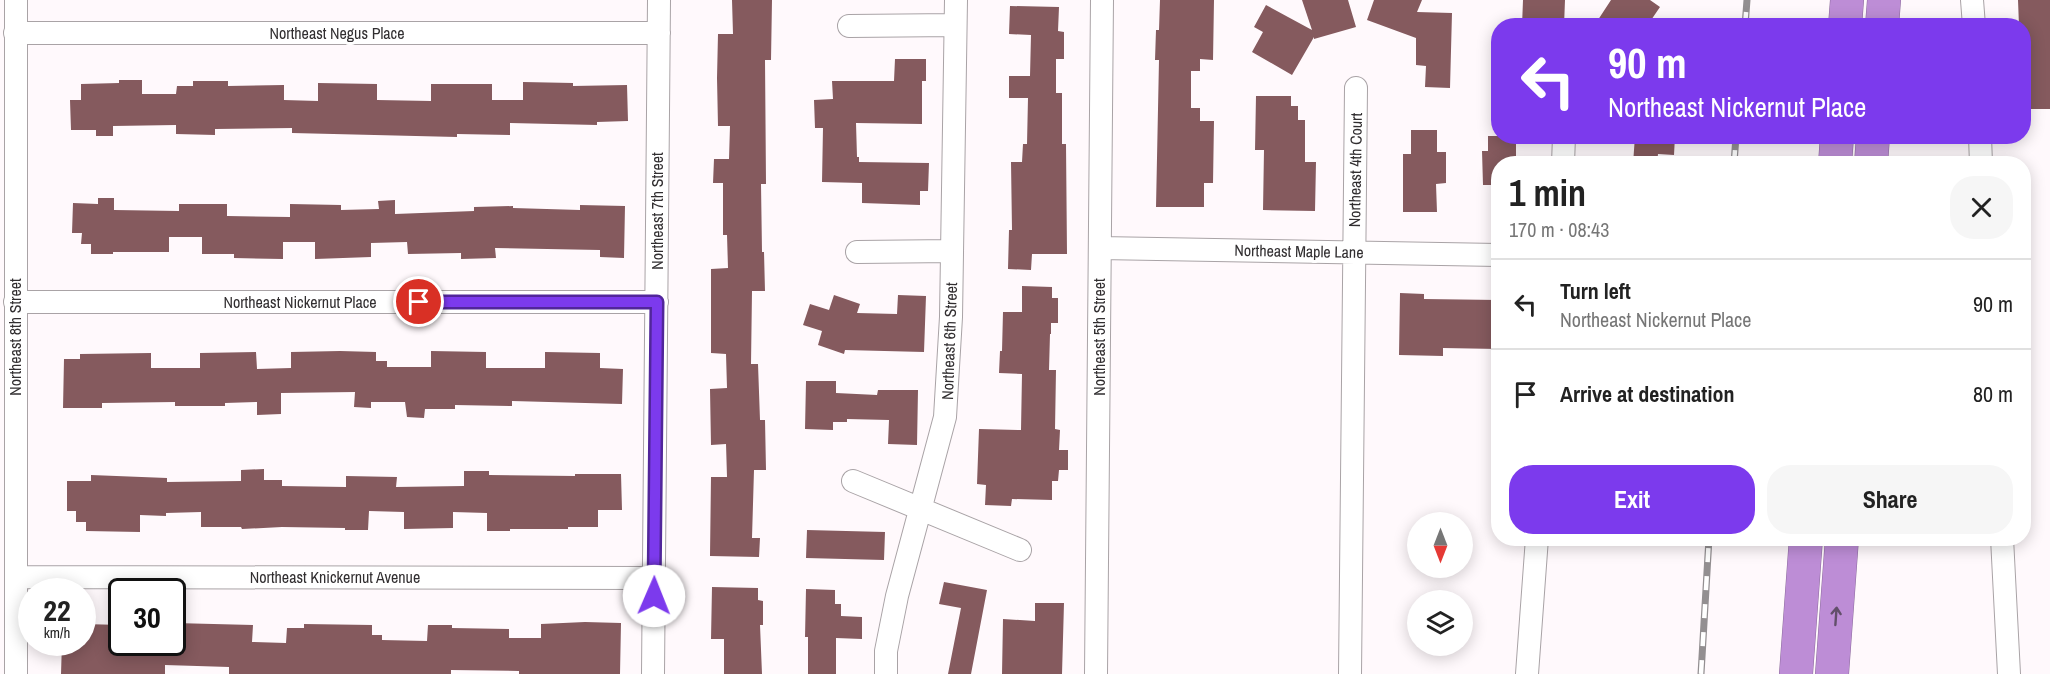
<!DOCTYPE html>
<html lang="en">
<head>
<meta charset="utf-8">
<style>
  :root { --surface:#fff; --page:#f6f6f6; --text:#222; --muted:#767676; --line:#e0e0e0; --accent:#7c3aed }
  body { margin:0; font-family:"Archivo Narrow",sans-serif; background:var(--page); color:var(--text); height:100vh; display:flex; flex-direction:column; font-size:22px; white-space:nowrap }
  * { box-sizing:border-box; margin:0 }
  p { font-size:20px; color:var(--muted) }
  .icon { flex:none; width:33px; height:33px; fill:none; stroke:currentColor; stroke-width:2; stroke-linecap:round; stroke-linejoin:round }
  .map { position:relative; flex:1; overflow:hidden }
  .panel { position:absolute; left:1491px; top:156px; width:540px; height:390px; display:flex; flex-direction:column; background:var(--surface); border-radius:24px; box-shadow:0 3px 15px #0003 }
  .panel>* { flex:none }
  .hud { position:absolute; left:1491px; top:18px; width:540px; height:126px; border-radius:24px; box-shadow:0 3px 15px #0003; background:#7c3aed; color:#fff; overflow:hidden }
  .needle { width:39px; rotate:180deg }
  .buttons { position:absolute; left:1407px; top:512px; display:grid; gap:12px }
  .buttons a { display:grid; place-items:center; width:66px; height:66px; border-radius:50%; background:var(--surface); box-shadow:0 3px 15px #0003; font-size:30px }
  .speed { position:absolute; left:18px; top:578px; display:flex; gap:12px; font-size:30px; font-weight:700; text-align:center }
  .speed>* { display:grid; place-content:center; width:78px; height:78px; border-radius:50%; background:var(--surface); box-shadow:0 3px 15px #0003; line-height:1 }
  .speed small { font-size:15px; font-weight:400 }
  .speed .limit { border:3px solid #111; border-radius:9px; background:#fff; color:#111 }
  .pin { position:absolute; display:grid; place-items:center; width:51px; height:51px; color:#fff; margin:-26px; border:3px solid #fff; border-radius:50%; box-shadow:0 2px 6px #0007 }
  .me { position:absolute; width:66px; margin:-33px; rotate:1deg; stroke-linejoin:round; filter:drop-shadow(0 0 4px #0008) }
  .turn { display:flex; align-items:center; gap:21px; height:126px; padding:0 18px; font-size:27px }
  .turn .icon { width:78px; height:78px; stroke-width:2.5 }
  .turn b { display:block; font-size:42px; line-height:51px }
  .round { display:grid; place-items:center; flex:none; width:63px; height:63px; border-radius:24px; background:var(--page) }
  .head { display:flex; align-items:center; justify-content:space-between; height:102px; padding:0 18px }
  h1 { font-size:36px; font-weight:800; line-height:45px }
  .button { display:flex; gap:12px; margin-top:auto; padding:12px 18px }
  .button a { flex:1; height:69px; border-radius:24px; background:var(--accent); color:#fff; font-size:24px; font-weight:800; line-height:69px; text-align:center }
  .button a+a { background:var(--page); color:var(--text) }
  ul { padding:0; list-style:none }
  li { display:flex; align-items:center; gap:18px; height:90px; padding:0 18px; border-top:2px solid var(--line) }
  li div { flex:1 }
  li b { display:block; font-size:22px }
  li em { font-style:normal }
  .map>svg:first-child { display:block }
  .building { fill:#855a5e }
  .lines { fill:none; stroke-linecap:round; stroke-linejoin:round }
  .street-casing { stroke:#a9a3a6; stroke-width:24 }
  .highway-casing { stroke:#8c6c9c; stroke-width:34 }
  .street { stroke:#fff; stroke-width:22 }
  .highway { stroke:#bd8dd6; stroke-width:33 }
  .rail-casing { stroke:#938f91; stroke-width:7 }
  .rail { stroke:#fff; stroke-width:4.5; stroke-dasharray:14; stroke-linecap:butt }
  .oneway { stroke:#624f6a }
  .route-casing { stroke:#51269a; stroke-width:15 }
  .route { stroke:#7c3aed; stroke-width:10 }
  .labels { text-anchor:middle; stroke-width:6; stroke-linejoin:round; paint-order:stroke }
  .street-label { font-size:16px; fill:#312e30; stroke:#fff }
</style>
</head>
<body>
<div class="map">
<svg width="2050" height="674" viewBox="0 0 2050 674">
  <rect width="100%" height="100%" fill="#fff9fc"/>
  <path class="building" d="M732,0H772L771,60H765L766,184H761L762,252H764L765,291H752L751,364H758L760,420H765L766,470H754L752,538H760L759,557L710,556L711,477H727L726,444L711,445L710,389L727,388L726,354L711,353V269L728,268L727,235H723V183H713L714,159H729L730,126H718L717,78L718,34H733Z
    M1160,0H1214L1213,60L1200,59V71H1191V108H1200V121H1214L1213,183H1204V207H1156L1159,60H1155L1156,30H1159Z
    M1302,0H1348L1356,27L1314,39V37L1292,75L1252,52L1263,32L1254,27L1266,5L1312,30Z
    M1374,0H1422L1417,12L1452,13L1450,88L1425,87L1426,66L1416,65V38L1367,20Z
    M1523,0H1565L1564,26H1522Z
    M1611,0H1650L1660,7L1647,26H1594Z
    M2018,0H2050V109H2024V26H2019Z
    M1010,6L1059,7L1058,31L1064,32V59H1056V93H1062V144H1066L1067,254H1032L1031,270L1008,269L1009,230H1012L1011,162H1022L1023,144H1027L1028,98H1009V76H1030L1031,35L1009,34Z
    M895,59H926V81H922V124L856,123L857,157H859V162L929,163L928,191H920V205L862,203V183L822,182L823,128H815L814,100L833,99L832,81H894Z
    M119,80H142V94H176L177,86H193V81H228V86L284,85V100L318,101V83L377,84V100L431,101V84H492V100H523V82L573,83V86L627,85L628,121L597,122V125L510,123V135L457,134V137L292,133V128L215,129V135L176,134V125L113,126V136H96V130H71L70,100H81V84L119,83Z
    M1256,96H1291V106H1298V120H1305V162H1316L1315,211L1263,210L1264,150H1255Z
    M1411,130H1437V152H1446V183L1436,184L1437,212H1403V154H1411Z
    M1488,136H1516V164H1498V185H1483L1482,151H1488Z
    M1635,136H1675L1674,155L1658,154L1657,164H1633Z
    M98,198H114V210L179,211V204H227V216L290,217V204L341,205V210L379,209L378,201L395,200V214L474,211V207L513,206V208L580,210V205L625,206L624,258L600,257V250L495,248L496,258L461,259V253L408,254L407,242L371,243V257L315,259V242H283V259L234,258V254H202V237H169V252H113V254H91V244H81L82,233H72L73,203L98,204Z
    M1022,286L1052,287V298H1058V323H1051V334H1050L1049,370H1056L1055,429L1060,430L1059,450H1068V470H1059L1058,481H1052V500L1012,499L1011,506L985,505L986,485L977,484L979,429L1021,430L1022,374L999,373L1000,351H1002L1003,312H1022Z
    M1400,293L1424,294V299L1498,300V349L1443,348V356L1399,355Z
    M834,295L860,304L857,313L897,314L898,295L926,296L924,352L845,350L844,354L818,345L822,331L803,325L810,304L829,310Z
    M340,351L376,352V361H387V367H431V351L486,352V368H545V352L600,353V368L623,369L622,404L512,401V406L455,405V409H425L424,418L407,417L405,402H371V408L354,407L355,392L281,393V414L257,415V402L225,403V406H175V402L102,403V408H63L64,359H80V354L151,353V368H200V353L256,352L257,369L291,368V352Z
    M806,381H836V393L877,395L878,390H918L917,445L888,444L889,420L847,419V422H833V430L805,429Z
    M264,469V480H282V486L346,487V476L397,477L396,487L464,486V471H489V475L575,476V474H621L622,510H598V527H568V529H510V531H487V513L453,512V528L404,529V512L369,511L368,530H345V528L282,527L242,529L241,527H201V512L166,513V516L140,515V532L86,531V522H76V511H67V481H91V475L167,478V482L241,481V470Z
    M807,530L885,532L884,560L806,558Z
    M944,582L987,590L971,674H948L961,608L939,604Z
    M712,587L758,588V600L763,601V625H760L762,674H724V639H711Z
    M806,589L835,590V604H841V616L862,617V639L836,638V674H808V637H805Z
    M1035,603H1064L1062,674H1002L1003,619L1035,621Z
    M585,622L621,623L620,674H519V671L451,670V674H229V667L165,665V674H61L62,642H83V624L122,625V642H173L174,623L253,625L252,642L286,643L287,628H304V624L372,625V635H382V640L427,641L428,625H452V628L509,629V638H541V624Z"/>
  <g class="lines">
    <defs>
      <path id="street" d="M1972,0L1974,26
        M849,26L955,25
        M15,33H659
        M1980,136L1981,164
        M1563,164L1564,136
        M1100,248L1498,255
        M857,252L952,251
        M15,302H657
        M853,481L1020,550
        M2002,538L2009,674
        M16,577L654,578
        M16,674V0
        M653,674L659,0
        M886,674V651L897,596L945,417L951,317L956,0
        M1096,674L1102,0
        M1350,674L1356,88
        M1527,674L1537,538"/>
      <path id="highway" d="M1845,26L1847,0
        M1882,26L1884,0
        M1835,164L1837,136
        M1871,164L1873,136
        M1796,674L1806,538
        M1832,674L1842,538"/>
    </defs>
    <use href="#street" class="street-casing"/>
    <use href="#highway" class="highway-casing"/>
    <use href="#street" class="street"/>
    <use href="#highway" class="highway"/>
    <defs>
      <path id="rail" d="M1745,26L1747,0
        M1734,164L1736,136
        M1701,674L1709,538"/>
    </defs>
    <use href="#rail" class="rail-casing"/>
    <use href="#rail" class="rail"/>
  </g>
  <defs><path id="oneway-shaft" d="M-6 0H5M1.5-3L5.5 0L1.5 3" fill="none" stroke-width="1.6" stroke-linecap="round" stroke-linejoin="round" transform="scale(1.5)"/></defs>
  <use class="oneway" href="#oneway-shaft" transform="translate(1836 616) rotate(-86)"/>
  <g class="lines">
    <defs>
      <path id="route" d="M419,302H657L654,596"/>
    </defs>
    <use href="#route" class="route-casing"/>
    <use href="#route" class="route"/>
  </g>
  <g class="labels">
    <g class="street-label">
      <text x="337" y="39">Northeast Negus Place</text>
      <text transform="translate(1355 170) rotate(-89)" y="6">Northeast 4th Court</text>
      <text transform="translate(657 211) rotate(-90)" y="6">Northeast 7th Street</text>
      <text transform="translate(1299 251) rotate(1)" y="6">Northeast Maple Lane</text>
      <text x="300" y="308">Northeast Nickernut Place</text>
      <text transform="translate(15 337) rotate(-90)" y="6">Northeast 8th Street</text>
      <text transform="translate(1099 337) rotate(-90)" y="6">Northeast 5th Street</text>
      <text transform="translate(949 341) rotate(-88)" y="6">Northeast 6th Street</text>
      <text x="335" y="583">Northeast Knickernut Avenue</text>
    </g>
  </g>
</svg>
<div class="buttons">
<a><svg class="needle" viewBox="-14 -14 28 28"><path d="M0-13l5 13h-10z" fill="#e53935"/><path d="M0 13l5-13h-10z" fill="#767676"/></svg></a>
<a><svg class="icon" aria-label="layers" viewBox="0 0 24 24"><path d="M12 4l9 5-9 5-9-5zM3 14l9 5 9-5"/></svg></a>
</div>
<div class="speed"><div>22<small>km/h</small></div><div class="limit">30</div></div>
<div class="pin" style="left:419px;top:302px;background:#d93025"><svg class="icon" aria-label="arrive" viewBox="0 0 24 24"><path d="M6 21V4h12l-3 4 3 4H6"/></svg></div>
<svg class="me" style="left:654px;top:596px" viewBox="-20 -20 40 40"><circle r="19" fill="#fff"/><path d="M0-13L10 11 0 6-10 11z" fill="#7c3aed"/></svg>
<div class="hud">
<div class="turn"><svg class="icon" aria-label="left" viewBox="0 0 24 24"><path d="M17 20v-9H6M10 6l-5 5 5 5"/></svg><div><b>90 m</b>Northeast Nickernut Place</div></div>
</div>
<section class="panel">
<div class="head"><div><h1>1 min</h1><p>170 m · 08:43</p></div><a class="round"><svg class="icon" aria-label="close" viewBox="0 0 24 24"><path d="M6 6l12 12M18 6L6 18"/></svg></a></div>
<ul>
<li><svg class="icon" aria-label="left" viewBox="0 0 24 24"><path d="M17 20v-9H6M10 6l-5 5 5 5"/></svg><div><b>Turn left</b><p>Northeast Nickernut Place</p></div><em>90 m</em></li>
<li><svg class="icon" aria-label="arrive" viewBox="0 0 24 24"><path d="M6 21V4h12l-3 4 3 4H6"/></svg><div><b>Arrive at destination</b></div><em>80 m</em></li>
</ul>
<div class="button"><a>Exit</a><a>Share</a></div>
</section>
</div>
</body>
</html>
